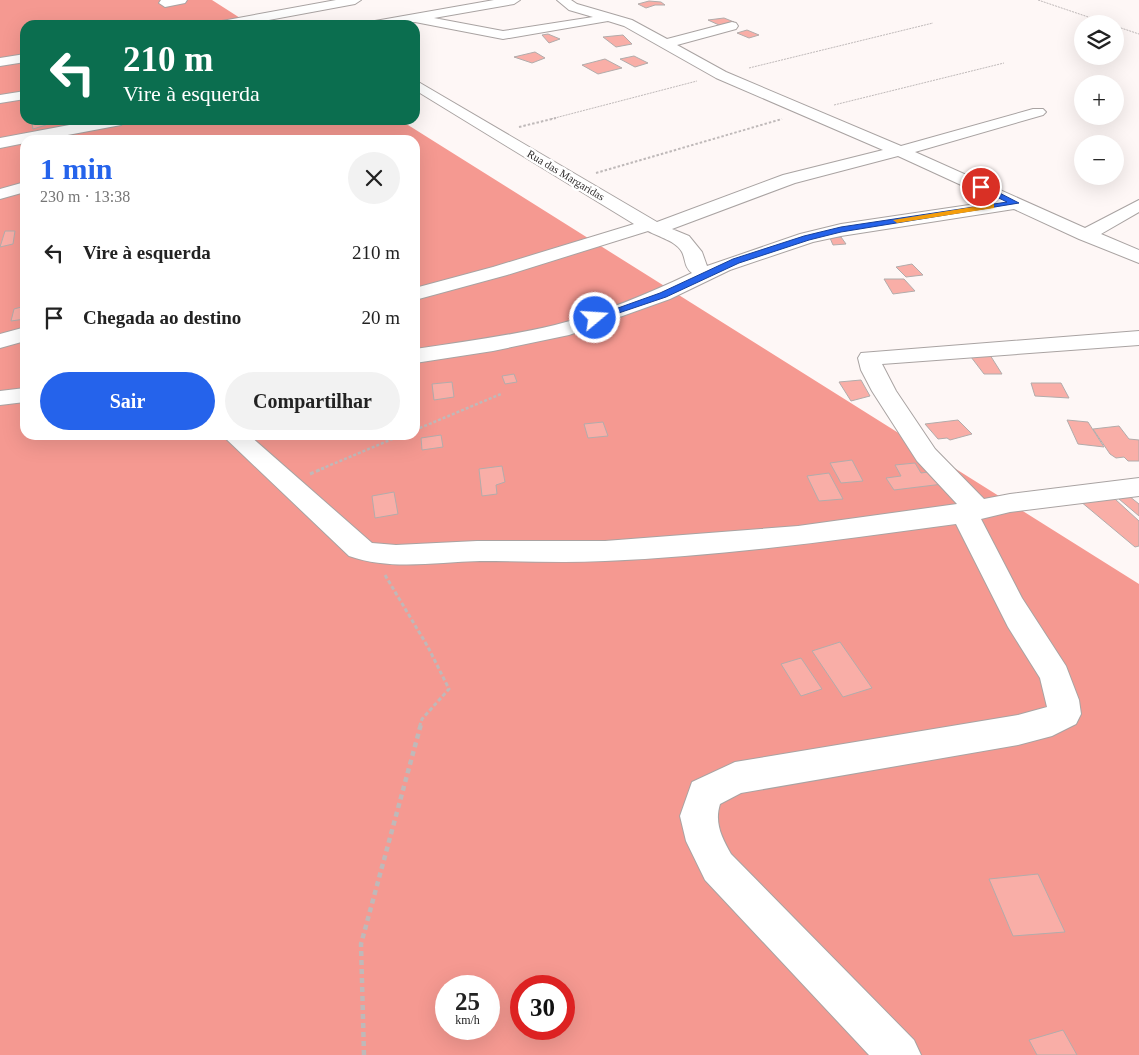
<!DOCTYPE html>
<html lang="pt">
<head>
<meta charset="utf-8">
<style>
  :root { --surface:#fff; --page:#f2f2f2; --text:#222; --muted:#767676; --accent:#2563eb }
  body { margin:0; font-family:"Times New Roman",serif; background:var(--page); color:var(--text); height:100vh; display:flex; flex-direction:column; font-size:19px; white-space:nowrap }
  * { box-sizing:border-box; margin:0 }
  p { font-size:16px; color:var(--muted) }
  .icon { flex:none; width:28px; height:28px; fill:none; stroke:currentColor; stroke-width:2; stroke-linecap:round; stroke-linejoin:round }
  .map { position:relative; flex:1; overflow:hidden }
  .panel { position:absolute; left:20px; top:135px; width:400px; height:305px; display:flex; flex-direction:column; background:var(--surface); border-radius:15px; box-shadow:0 5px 20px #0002 }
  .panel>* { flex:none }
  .banner { position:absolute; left:20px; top:20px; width:400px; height:105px; border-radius:15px; box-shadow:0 5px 20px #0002; background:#0b6e4f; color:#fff; overflow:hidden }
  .buttons { position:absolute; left:1074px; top:15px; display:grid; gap:10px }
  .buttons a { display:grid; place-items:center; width:50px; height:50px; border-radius:50%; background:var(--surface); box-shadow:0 5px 20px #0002; font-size:25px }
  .speed { position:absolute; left:435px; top:975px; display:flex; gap:10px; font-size:25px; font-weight:700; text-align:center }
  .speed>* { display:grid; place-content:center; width:65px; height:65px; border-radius:50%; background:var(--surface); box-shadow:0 5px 20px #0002; line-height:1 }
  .speed small { font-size:12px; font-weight:400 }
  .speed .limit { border:8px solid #d22; background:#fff; color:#111 }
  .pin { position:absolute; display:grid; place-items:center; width:42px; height:42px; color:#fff; margin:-21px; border:2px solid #fff; border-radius:50%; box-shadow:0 1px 5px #0007 }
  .me { position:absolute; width:55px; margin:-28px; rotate:72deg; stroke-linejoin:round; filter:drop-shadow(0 0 4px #0008) }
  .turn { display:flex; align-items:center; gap:18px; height:105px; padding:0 20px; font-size:22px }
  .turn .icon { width:65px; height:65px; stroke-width:2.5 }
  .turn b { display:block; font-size:35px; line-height:42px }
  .round { display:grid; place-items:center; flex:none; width:52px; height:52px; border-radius:26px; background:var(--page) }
  .head { display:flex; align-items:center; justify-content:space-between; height:85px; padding:0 20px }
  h1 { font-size:30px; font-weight:600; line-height:38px; color:var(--accent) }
  .button { display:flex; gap:10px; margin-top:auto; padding:10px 20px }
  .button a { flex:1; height:58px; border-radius:30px; background:var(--accent); color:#fff; font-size:20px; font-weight:600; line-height:58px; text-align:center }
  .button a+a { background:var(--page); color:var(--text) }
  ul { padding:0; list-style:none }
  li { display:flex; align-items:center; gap:15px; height:65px; padding:0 20px }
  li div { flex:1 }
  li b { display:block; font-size:19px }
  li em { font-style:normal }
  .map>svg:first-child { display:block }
  .forest { fill:#f59991; fill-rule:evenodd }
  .building { fill:#f9aea7; stroke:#b2acab }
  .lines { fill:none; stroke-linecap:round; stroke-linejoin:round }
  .minor-casing { stroke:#a9a3a2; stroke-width:2 }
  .path-far4 { stroke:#bfb9b9; stroke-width:1; stroke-dasharray:2 1; stroke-linecap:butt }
  .path-far3 { stroke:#bfb9b9; stroke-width:2; stroke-dasharray:2.5 2; stroke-linecap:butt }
  .path-far2 { stroke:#bfb9b9; stroke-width:2.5; stroke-dasharray:3 2; stroke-linecap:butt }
  .path-far1 { stroke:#bfb9b9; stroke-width:3; stroke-dasharray:4 2.5; stroke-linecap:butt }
  .path { stroke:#bfb9b9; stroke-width:4.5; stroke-dasharray:5 4; stroke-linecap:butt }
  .minor { fill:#fff; fill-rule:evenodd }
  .route { fill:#2563eb; stroke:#184099 }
  .slow { fill:#f59e0b }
  .labels { text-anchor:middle; stroke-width:5; stroke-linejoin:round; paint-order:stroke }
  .far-street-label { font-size:11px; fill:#302d2d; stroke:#fff }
</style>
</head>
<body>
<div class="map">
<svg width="1139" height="1055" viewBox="0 0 1139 1055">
  <rect width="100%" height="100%" fill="#fef7f6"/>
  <path class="forest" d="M0,0H212L251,25H25V120H400L1139,584V1055H0ZM25,140H415V435H25ZM446,986H489V1029H446ZM521,986H564V1029H521Z"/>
  <path class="building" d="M649,1L661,2L665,5H655L646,8L638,4Z
    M724,18L734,22L719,25L708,20Z
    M747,30L759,35L749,38L737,33Z
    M548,34L560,39L549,43L542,35Z
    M623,35L632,44L616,47L603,37Z
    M535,52L545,58L532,63L514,57Z
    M634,56L648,63L635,67L620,59Z
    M605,59L622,68L598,74L582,65Z
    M43,121L46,125L33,129L32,123Z
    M5,231H15L13,244L0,247Z
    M841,237L846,244L833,245L830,238Z
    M912,264L923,275L906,277L896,267Z
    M884,279H904L915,291L893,294Z
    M25,306V319L11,321L14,309Z
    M990,355L1002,374H984L971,357Z
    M514,374L517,382L505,384L502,376Z
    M861,380L870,396L851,401L839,382Z
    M452,382L454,397L434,400L432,384Z
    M1031,383H1061L1069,398L1035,396Z
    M958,420L972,434L950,440L947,438L938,439L925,424Z
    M1067,420L1088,422L1104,447L1078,444Z
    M603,422L608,436L588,438L584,424Z
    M1119,426L1129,439L1139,440V461H1128L1124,457L1116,458L1110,454L1093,429Z
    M441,435L443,447L422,450L421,438Z
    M852,460L863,481L841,483L830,463Z
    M915,463L921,473L935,471L943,484L894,490L886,478L901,476L895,465Z
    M502,466L505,482L496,485L497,494L482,496L479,469Z
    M829,473L843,499L819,501L807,476Z
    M394,492L398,514L375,518L372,496Z
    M1129,496L1139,504V516L1119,499Z
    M1115,499L1139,521V546L1135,547L1080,501Z
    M840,642L872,688L843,697L812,651Z
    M801,658L822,689L801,696L781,664Z
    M1038,874L1065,932L1013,936L989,879Z
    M1063,1030L1077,1055H1037L1029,1040Z"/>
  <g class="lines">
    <defs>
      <path id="minor" d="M161,0H187L185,3L165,7L159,3Z
        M336,0H361L355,4L242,25H216L222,21Z
        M494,0H520L514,4L434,18L503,31L593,17L569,10L557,0H571L577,4L632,20L667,39L732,22L736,23L738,26L736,29L677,45L726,72L901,146L1033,109H1043L1046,112L1043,115L915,152L1085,228L1139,200V212L1101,234L1139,250V263L1079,239L1014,209L841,236L813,242L730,270L670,299L569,335L493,351L415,363V349C462,342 509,336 555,325C602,313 648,294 692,273C684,267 686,260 682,252C676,241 659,237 648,231L507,275L415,300V288L493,267L634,224L415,90V80L657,222L783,175L883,150L716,78L624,26L608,21L503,39L415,22L396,25H369L375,21ZM898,156L996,201L841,224L800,234L707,266L702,252L689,236L672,229L795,183Z
        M25,54V62L0,66V58Z
        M25,91V99L0,103V95Z
        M96,120H129L121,125L41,140H25V143L0,148V138Z
        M25,182V192L0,199V189Z
        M22,328L25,329V341L0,348V334Z
        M1139,331V345L882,364L896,391L935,449L984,499L1010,494L1139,478V496L1010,512L981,519L1022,598L1066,666L1079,700L1081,714L1076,724L1052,736L1018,745L741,793L720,804C714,823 722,838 731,854L914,1040L921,1055H869L705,880L686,841L680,816L692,782L735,762L1018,715L1047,707L1040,678L1008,627L956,524C839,540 723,556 605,561C564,563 522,561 480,561C436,562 392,571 349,556L222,435H249L372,543L396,545L477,541H605L798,526L957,504L917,461L872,391L861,370L858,358L861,353Z
        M25,388V402L0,405V391Z"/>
    </defs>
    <use href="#minor" class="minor-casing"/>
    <path class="path-far4" d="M1038,0L1109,24
      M1115,26L1139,34
      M749,68L933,23
      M834,105L1004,63
      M551,119L697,81"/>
    <path class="path-far3" d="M519,127L556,118
      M596,173L782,119"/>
    <path class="path-far2" d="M415,430L501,394
      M321,469L402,435"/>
    <path class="path-far1" d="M310,474L324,468
      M385,575L428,647L449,689L422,719L420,725"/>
    <path class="path" d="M364,1055L361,944L421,724"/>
    <use href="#minor" class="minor"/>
  </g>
  <path class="route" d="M978,185H984L1019,203L841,232L809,240L739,263L666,297L598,320L590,318L660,293L733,259L804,236L841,227L1007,202L978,188Z"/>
  <path class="slow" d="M991,204H994V208L897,223L893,220Z"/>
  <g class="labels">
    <g class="far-street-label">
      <text transform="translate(566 175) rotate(31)" y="4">Rua das Margaridas</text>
    </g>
  </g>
</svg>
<div class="buttons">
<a><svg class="icon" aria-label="layers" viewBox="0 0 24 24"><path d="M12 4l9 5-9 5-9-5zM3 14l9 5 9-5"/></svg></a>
<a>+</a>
<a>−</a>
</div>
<div class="speed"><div>25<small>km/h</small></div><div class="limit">30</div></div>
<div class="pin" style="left:981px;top:187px;background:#d93025"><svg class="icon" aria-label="arrive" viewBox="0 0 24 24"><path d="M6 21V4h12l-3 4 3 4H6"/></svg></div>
<svg class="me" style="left:595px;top:318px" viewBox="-20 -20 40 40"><circle r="17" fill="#2563eb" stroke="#fff" stroke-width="3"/><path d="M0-11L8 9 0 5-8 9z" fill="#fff"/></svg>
<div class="banner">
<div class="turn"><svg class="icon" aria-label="left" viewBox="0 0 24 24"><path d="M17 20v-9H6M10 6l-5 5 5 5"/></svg><div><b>210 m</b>Vire à esquerda</div></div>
</div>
<section class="panel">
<div class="head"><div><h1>1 min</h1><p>230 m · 13:38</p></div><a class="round"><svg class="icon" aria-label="close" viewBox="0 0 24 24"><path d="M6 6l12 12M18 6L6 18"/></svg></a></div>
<ul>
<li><svg class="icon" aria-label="left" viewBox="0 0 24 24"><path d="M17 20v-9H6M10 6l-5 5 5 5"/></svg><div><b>Vire à esquerda</b></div><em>210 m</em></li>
<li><svg class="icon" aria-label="arrive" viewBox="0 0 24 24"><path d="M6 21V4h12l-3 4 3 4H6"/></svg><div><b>Chegada ao destino</b></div><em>20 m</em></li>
</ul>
<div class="button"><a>Sair</a><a>Compartilhar</a></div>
</section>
</div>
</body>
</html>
